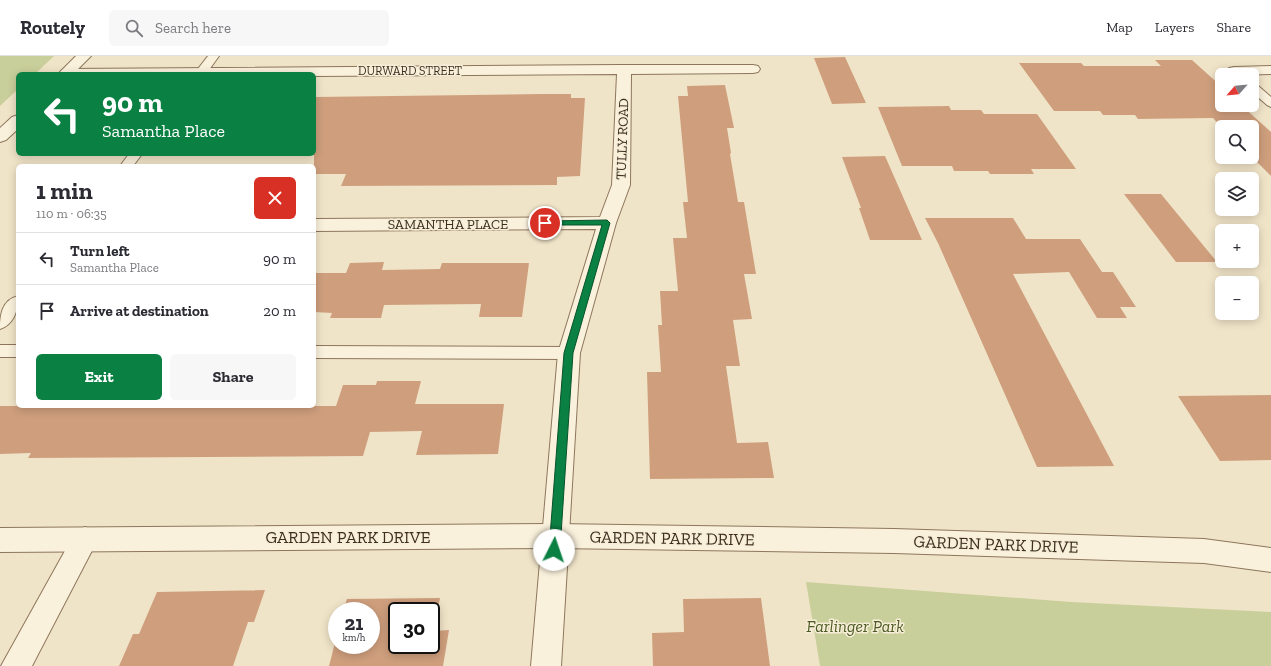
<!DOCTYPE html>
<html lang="en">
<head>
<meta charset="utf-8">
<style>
  :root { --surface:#fff; --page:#f7f7f7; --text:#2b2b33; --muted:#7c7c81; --line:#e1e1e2; --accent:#0b8043 }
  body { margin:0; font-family:"Zilla Slab",serif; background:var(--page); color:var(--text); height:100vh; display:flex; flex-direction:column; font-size:15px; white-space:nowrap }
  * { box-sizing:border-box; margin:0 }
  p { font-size:13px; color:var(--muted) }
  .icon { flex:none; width:22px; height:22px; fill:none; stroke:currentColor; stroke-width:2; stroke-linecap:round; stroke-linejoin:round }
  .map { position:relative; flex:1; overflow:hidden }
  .details { position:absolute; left:16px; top:108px; width:300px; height:244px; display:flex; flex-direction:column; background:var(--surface); border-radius:6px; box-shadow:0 2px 10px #0003 }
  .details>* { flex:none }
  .hud { position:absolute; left:16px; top:16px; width:300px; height:84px; border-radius:6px; box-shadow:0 2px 10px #0003; background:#0b8043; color:#fff; overflow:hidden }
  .needle { width:26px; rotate:243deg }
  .tools { position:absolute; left:1215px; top:12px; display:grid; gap:8px }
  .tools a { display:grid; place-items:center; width:44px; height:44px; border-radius:6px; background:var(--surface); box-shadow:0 2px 10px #0003; font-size:20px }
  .speed { position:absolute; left:328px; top:546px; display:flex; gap:8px; font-size:20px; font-weight:700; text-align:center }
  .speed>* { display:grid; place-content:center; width:52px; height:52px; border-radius:50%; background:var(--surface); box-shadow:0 2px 10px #0003; line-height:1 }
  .speed small { font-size:10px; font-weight:400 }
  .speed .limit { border:2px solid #111; border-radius:6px; background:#fff; color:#111 }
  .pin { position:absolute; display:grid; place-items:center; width:34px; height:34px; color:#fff; margin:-17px; border:2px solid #fff; border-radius:50%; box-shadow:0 1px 4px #0007 }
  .me { position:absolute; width:44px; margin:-22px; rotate:4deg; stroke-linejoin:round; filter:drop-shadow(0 0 3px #0008) }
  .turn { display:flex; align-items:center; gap:14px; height:84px; padding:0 20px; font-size:18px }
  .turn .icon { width:52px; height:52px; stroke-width:2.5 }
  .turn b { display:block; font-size:28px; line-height:34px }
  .round { display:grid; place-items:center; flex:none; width:42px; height:42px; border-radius:6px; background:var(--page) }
  .head { display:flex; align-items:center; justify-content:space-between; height:68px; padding:0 20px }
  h1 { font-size:24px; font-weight:800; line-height:30px }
  .cta { display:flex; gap:8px; margin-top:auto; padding:8px 20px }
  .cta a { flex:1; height:46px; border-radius:6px; background:var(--accent); color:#fff; font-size:16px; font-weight:800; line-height:46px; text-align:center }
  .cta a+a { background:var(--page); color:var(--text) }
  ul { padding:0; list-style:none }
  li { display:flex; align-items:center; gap:12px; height:52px; padding:0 20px; border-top:1px solid var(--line) }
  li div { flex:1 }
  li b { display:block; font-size:15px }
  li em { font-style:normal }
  header { display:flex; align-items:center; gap:24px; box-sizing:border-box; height:56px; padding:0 20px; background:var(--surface); border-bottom:1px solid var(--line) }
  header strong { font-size:19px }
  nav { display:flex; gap:22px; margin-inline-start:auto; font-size:14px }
  .search { width:280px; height:36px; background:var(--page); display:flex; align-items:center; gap:10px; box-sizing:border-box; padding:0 14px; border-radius:6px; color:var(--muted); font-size:15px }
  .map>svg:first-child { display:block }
  .green { fill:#c9cf9b }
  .building { fill:#cf9f7d; fill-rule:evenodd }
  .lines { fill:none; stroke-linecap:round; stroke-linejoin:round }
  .service-casing { stroke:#8d765c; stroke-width:2 }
  .minor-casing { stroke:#8d765c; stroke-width:2 }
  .tertiary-casing { stroke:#8d765c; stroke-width:2 }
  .service { fill:#faf1dc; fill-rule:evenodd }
  .minor { fill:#faf1dc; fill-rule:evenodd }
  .tertiary { fill:#faf1dc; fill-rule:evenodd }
  .route { fill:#0b8043; stroke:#07532c }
  .labels { text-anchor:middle; stroke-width:3; stroke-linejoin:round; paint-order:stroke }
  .far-street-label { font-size:12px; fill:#3d2e20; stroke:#f7eed8 }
  .street-label { font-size:14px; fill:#3d2e20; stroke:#f7eed8 }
  .near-street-label { font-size:17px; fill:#3d2e20; stroke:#f7eed8 }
  .near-park-label { font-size:17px; font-style:italic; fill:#4d5a26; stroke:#f7eed8 }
</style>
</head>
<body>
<header>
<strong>Routely</strong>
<div class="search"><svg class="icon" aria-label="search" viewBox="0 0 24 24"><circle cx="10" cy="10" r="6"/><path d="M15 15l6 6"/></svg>Search here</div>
<nav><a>Map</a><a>Layers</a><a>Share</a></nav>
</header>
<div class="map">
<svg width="1271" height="610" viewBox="0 0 1271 610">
  <rect width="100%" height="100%" fill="#f0e4c8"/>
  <path class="green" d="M0,0H54L35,18H18V33L0,50Z
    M806,526L1071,546L1271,556V610H820Z"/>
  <path class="building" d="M845,1L866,47L832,48L814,2Z
    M1155,4H1192L1222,31V49H1241L1271,76V120L1252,101V71L1222,72L1213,62L1138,63L1135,59H1103L1100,55H1054L1019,7H1081L1084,10H1161Z
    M725,29L734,72H727L731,97L730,98L738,146H744L756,218H744L752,263L733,264L740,310H726L737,387L768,386L774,422L650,423L647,316H661L658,269H662L660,235H678L673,182H687L683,146H688L678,40H688L687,30Z
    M541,38H571V42H585L580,120L557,121V129L341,130L346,118H314V41Z
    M949,50L951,54H981L984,58H1037L1076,113H1031L1034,118H990L988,115H954L952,110H902L878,51Z
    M885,100L922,184H870L859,152H861L842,101Z
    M1124,138H1161L1217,206H1176Z
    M925,162H1013L1026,183H1080L1102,216H1113L1136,251H1120L1127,262H1097L1069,216L1013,218L1114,410L1037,411L938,187Z
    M384,206L382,214L440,213L442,207H529L522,261H479L481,248L384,249L381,262H330L332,257L314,256V217H346L350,207Z
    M377,325H421L415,348H504L498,398L416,399L422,375L370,376L363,400L28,402L31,397L0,398V350H336L343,329H376Z
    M1271,339V404L1220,405L1178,340Z
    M265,534L254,566H248L233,610H119L133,578H139L157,536Z
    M440,542L434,575L449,574L443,610H329L337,579V589H371V555H343L347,543ZM397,555H431V589H397Z
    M761,542L770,610H653L652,577L684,576L683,543Z"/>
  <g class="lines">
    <defs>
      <path id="service" d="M208,0H219L206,18H194Z
        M1252,27L1256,28L1271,41V51L1267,49L1252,36Z
        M129,98H142L133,110H120Z
        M18,240C18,253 15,268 0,273C0,259 2,244 18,240Z
        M0,289H18V301H0Z
        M314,290L569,291L575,293L577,297L575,301L569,303L314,302Z"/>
      <path id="minor" d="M621,9H753L758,10L760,13L758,16L753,17L631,18L630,129L616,167L580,297L561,610H531L558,297L596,173L314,175V163L600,161L612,129L617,18L314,20V18L60,17L62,14L67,13Z
        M1271,10V18L1233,19L1227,15L1229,12L1234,11Z
        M85,471L94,475L98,483L32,610H1L76,475Z"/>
      <path id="tertiary" d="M76,0H91L73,18H58Z
        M18,59V73L6,84L0,86V72L12,61Z
        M555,468L894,473L1204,483L1271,492V516L1204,507L894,497L555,492L0,496V472Z"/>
    </defs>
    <use href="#service" class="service-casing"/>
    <use href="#minor" class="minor-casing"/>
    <use href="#tertiary" class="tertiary-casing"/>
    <use href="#service" class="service"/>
    <use href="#minor" class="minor"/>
    <use href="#tertiary" class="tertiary"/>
  </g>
  <path class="route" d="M607,164L610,167L573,297L560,494L558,498L554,499L550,498L549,494L564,297L602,169H545L541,167L545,165Z"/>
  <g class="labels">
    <g class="far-street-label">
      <text x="410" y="19">DURWARD STREET</text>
    </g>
    <g class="street-label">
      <text transform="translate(622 83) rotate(-88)" y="5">TULLY ROAD</text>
      <text x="448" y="173">SAMANTHA PLACE</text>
    </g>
    <g class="near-street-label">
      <text x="348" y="487">GARDEN PARK DRIVE</text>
      <text transform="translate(672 482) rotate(1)" y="6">GARDEN PARK DRIVE</text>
      <text transform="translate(996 488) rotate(2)" y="6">GARDEN PARK DRIVE</text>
    </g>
    <g class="near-park-label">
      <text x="855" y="576">Farlinger Park</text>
    </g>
  </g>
</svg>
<div class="tools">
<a><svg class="needle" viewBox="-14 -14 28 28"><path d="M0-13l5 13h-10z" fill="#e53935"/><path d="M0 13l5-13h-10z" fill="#7c7c81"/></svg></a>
<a><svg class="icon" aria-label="search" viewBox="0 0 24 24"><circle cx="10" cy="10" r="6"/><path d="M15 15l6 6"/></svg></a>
<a><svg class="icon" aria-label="layers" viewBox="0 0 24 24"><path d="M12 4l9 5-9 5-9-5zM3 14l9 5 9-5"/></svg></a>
<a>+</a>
<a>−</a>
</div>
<div class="speed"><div>21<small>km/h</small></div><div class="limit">30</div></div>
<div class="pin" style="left:545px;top:167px;background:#d93025"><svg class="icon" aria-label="arrive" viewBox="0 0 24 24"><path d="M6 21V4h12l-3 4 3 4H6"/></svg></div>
<svg class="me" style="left:554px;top:494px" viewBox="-20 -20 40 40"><circle r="19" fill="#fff"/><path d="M0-13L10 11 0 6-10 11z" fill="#0b8043"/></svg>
<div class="hud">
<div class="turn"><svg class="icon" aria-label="left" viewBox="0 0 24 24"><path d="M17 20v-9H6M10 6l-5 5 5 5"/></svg><div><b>90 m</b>Samantha Place</div></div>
</div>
<section class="details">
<div class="head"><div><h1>1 min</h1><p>110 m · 06:35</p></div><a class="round" style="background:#d93025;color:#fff"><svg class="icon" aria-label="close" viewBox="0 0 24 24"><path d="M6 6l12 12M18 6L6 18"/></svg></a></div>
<ul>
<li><svg class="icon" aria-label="left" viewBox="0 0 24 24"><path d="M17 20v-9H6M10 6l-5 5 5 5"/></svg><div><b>Turn left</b><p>Samantha Place</p></div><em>90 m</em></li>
<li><svg class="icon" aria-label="arrive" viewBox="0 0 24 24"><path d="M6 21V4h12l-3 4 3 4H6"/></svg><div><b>Arrive at destination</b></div><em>20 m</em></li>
</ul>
<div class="cta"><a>Exit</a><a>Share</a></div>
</section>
</div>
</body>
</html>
